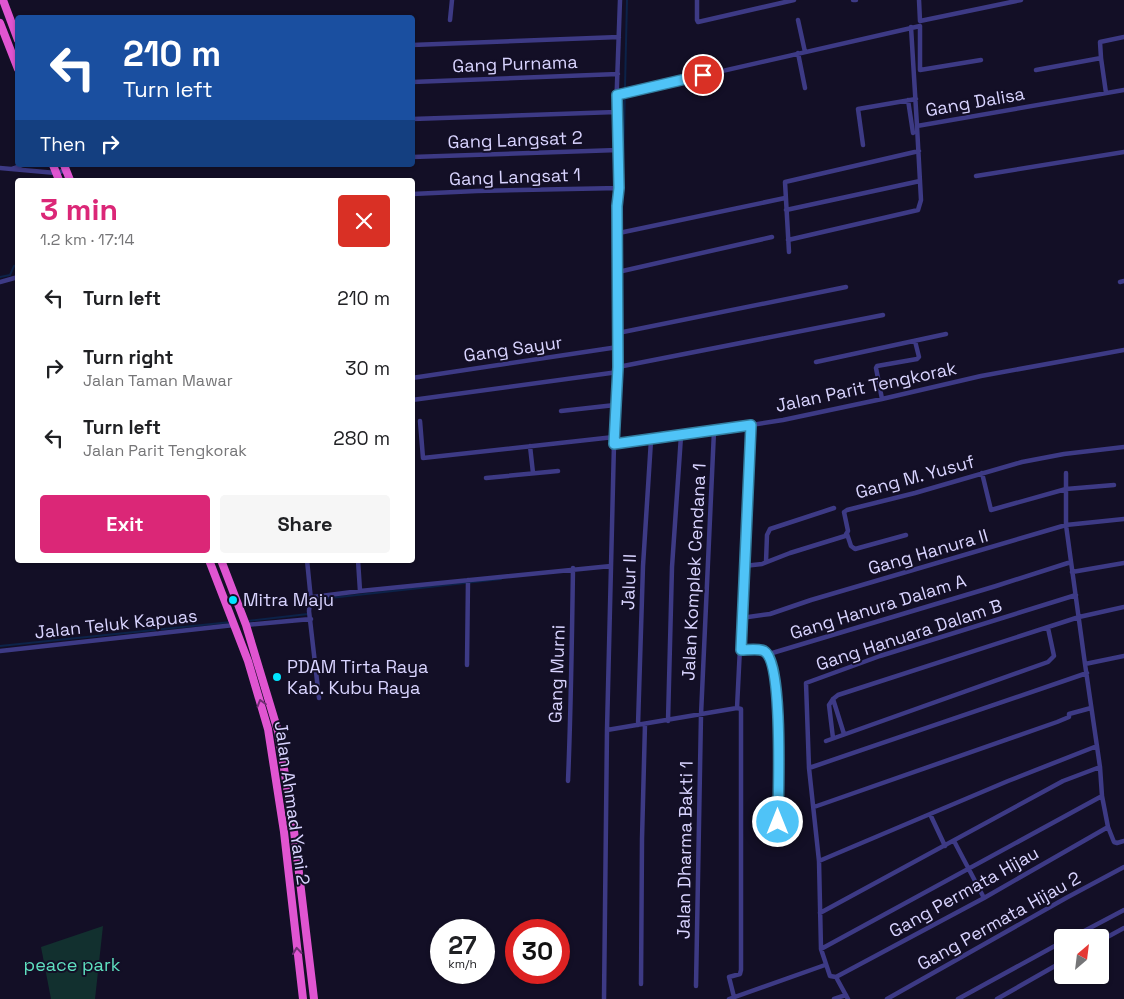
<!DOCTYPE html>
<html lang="en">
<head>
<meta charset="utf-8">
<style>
  :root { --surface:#fff; --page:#f6f6f6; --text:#202124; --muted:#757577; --accent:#db2777 }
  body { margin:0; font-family:"Space Grotesk",sans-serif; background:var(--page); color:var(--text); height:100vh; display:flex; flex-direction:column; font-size:19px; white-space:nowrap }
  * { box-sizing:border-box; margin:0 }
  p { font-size:16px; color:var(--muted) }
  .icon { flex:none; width:28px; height:28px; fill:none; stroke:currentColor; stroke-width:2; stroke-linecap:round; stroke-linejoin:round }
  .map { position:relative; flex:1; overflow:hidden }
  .sheet { position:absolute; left:15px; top:178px; width:400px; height:385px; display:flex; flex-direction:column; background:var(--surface); border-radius:5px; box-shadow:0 1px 4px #0004 }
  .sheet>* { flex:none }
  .top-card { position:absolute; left:15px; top:15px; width:400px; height:152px; border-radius:5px; box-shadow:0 1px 4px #0004; background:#1a4fa0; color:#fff; overflow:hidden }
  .needle { width:32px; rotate:28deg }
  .fabs { position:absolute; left:1054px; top:929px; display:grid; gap:10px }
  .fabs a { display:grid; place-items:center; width:55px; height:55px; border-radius:5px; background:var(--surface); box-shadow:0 1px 4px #0004; font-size:25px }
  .speed { position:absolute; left:430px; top:919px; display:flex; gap:10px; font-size:25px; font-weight:700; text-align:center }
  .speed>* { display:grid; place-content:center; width:65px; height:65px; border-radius:50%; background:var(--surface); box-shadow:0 1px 4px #0004; line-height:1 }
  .speed small { font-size:12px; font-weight:400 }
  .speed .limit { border:8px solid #d22; background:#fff; color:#111 }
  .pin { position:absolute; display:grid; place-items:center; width:42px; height:42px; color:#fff; margin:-21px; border:2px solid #fff; border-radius:50%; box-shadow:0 1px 5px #0007 }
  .me { position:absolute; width:55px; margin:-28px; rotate:0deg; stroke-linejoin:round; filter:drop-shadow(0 0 4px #0008) }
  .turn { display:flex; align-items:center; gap:18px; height:105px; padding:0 25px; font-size:22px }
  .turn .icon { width:65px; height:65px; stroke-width:2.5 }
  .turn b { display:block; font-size:35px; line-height:42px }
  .then { display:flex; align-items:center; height:48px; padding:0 25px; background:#0003; gap:10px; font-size:19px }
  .round { display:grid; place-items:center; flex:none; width:52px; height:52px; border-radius:5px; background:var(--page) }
  .headline { display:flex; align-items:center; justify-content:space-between; height:85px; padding:0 25px }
  h1 { font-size:30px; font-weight:700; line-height:38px; color:var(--accent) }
  .action { display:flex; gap:10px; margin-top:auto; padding:10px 25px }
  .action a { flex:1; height:58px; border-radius:5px; background:var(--accent); color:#fff; font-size:20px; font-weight:700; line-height:58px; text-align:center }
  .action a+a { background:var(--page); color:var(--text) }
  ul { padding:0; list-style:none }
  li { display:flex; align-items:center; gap:15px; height:70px; padding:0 25px }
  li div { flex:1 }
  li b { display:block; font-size:19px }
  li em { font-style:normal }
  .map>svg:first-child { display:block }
  .green { fill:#12302f }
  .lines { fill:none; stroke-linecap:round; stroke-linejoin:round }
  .stream { stroke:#0c2248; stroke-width:2 }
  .minor { stroke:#3d3a85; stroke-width:4.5 }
  .trunk { stroke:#e055d1; stroke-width:8 }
  .oneway { stroke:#6f2e73 }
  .route-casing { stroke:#337fa1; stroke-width:12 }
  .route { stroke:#4fc3f7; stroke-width:9 }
  .poi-dot { fill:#00e5ff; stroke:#130f26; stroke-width:2 }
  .labels { text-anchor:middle; stroke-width:4; stroke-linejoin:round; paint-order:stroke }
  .street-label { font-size:18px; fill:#d9d4ff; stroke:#130f26 }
  .poi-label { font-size:18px; fill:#d9d4ff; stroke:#130f26; text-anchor:start }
  .park-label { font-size:18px; fill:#5fe0c0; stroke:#130f26 }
</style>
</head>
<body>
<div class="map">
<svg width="1124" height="999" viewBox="0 0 1124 999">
  <rect width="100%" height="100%" fill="#130f26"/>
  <path class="green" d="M103,926L95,999H51L41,947Z"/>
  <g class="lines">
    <path class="stream" d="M0,277L10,275L14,266L18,265
      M620,365V304L627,0
      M312,600L501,579
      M248,621L308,614
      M0,646L231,622"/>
    <path class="minor" d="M697,0V20L698,22L794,0
      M853,0H856
      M919,0L920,21
      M450,20L452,0
      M798,20L805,52
      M920,21L1021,0
      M911,27L917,126
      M412,45L619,37
      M798,53L805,88
      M1036,70L1101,58
      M412,82L618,74
      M1106,93L1101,58L1100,42L1124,37
      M617,95L920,26V70L981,60
      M908,100L913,133
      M412,119L616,112
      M863,145L858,109L916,99
      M412,157L618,150
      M0,168L56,173L66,170
      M12,169L22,165
      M976,176L1124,152
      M412,194L477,191L619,188
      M786,210L920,181
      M619,233L785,198
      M788,240L918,210L921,200L917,126L1124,90
      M789,252L785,182L919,151
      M618,272L772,237
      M0,282L18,277
      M1120,282L1124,281
      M618,333L846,287
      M816,362L946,334
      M618,367L883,315
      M412,378L618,347
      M882,399L876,368L877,366L917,359L919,357L915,341
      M412,400L618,372
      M561,411L615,405
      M420,421L423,458L614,437
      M614,444L618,367L617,306L619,233L617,206L619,188L616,112L620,0
      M530,446L533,473
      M982,473L991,510L1066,489L1114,485
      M1066,473V525L1085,664
      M486,478L558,471
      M847,534L851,546L855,549L906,535
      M307,560L311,600
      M358,560L360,591
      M766,562L767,535L770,529L834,508
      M744,566L762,564L790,553L845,536L848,531L844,512L847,510L915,493L1022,462L1064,454L1124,447
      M1072,572L1124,563
      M1076,595L880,656L806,683L809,768L819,861L821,949L830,976L836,977L984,898L1108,827L1102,796L1100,767L1085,664L1124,656
      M741,618L770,614L811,600L1066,525L1124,519
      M246,625L311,619
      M741,650H762L768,655
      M0,651L234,625
      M467,665L468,580
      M319,698L309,611L310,601L313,597L360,591L611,566
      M833,699L844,734
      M737,708L751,425
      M668,721L672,567L681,436
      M638,725L643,566L651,440
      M833,738L829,705L833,699L838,695L1079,617L1124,607
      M826,741L1048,662L1054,656L1048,628
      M809,768L1087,673
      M568,781C571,710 572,639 573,568
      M814,807L1057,722L1069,717V714L1091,708
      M930,814L945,846
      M778,822L777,689L776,679L768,657L769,654L996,586L1071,562
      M1108,827L1114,842L1117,843L1124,841
      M954,841L984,898
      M819,861L1008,781L1097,746
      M820,913L1063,781L1100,767
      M1071,938L1124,910
      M1100,941L1124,928
      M821,949L1102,796
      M836,977L848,999
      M641,984L642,839L645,724
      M696,986L701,715L714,431
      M734,997L729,977L740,974L741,970V709L737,708L607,730L614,444L681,436L783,420L882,399L981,376L1124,350
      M604,999L607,730
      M729,999L825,965
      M834,999L846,995
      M887,999L1066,898L1124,867
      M958,999L1062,942
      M997,999L1062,962"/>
    <path class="trunk" d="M3,0L18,40
      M0,23L18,69
      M53,165L59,180
      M64,165L70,180
      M209,560L248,661L268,729L284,832L303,999
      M221,560L246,625L278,731L294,831L314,999"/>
  </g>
  <defs><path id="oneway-chevron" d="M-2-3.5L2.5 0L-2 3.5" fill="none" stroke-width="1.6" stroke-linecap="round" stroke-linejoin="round" transform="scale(1.25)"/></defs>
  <g class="oneway">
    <use href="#oneway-chevron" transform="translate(261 703) rotate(-106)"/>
    <use href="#oneway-chevron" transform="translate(297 951) rotate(-96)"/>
  </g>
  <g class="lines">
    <defs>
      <path id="route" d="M703,75L617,95L619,188L617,206L618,367L614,444L751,425L741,650C747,650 759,648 764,651C784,662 778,797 778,822"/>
    </defs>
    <use href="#route" class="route-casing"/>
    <use href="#route" class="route"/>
  </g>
  <g class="poi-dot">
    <circle cx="233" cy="600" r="5"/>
    <circle cx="277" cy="677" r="5"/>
  </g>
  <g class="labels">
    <g class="street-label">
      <text transform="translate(515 64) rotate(-2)" y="6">Gang Purnama</text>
      <text transform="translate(975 102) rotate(-10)" y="6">Gang Dalisa</text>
      <text transform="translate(515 140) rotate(-2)" y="6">Gang Langsat 2</text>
      <text transform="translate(515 177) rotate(-2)" y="6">Gang Langsat 1</text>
      <text transform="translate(513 349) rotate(-8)" y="6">Gang Sayur</text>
      <text transform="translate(866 387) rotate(-12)" y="6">Jalan Parit Tengkorak</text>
      <text transform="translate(915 477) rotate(-15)" y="6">Gang M. Yusuf</text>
      <text transform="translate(928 552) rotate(-16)" y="6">Gang Hanura II</text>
      <text transform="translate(694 572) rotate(-87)" y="6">Jalan Komplek Cendana 1</text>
      <text transform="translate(629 582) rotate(-88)" y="6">Jalur II</text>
      <text transform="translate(878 607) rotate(-17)" y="6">Gang Hanura Dalam A</text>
      <text transform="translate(116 624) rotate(-6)" y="6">Jalan Teluk Kapuas</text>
      <text transform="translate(909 635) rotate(-18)" y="6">Gang Hanuara Dalam B</text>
      <text transform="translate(557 674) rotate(-88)" y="6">Gang Murni</text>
      <text transform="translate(292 803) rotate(82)" y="6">Jalan Ahmad Yani 2</text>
      <text transform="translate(685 850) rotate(-89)" y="6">Jalan Dharma Bakti 1</text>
      <text transform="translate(964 892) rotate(-29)" y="6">Gang Permata Hijau</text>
      <text transform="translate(999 921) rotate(-29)" y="6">Gang Permata Hijau 2</text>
    </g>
    <g class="poi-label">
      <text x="243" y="606">Mitra Maju</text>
      <text x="287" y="673">PDAM Tirta Raya<tspan x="287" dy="21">Kab. Kubu Raya</tspan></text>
    </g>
    <g class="park-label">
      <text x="72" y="971">peace park</text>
    </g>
  </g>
</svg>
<div class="fabs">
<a><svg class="needle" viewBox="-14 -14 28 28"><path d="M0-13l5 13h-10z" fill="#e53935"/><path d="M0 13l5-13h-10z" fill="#757577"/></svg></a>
</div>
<div class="speed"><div>27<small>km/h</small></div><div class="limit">30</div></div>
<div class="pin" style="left:703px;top:75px;background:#d93025"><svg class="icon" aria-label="arrive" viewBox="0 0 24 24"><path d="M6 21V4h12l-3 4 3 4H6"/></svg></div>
<svg class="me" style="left:778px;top:822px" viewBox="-20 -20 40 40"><circle r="17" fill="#4fc3f7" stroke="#fff" stroke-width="3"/><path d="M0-11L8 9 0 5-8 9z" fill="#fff"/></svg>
<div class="top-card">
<div class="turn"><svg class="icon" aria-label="left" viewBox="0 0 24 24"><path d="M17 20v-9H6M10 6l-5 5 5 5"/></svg><div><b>210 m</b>Turn left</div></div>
<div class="then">Then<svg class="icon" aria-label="right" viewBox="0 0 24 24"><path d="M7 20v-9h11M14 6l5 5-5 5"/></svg></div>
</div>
<section class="sheet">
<div class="headline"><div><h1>3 min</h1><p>1.2 km · 17:14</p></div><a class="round" style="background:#d93025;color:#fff"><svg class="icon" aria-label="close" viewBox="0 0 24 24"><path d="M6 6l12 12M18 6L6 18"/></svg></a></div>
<ul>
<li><svg class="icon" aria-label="left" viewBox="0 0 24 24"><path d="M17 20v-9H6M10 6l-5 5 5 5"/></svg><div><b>Turn left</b></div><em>210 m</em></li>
<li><svg class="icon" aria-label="right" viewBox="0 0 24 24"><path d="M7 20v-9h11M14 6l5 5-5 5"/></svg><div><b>Turn right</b><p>Jalan Taman Mawar</p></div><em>30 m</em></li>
<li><svg class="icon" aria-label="left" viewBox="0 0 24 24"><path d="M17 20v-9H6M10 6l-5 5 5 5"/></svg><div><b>Turn left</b><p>Jalan Parit Tengkorak</p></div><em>280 m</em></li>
</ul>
<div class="action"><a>Exit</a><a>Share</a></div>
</section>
</div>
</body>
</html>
